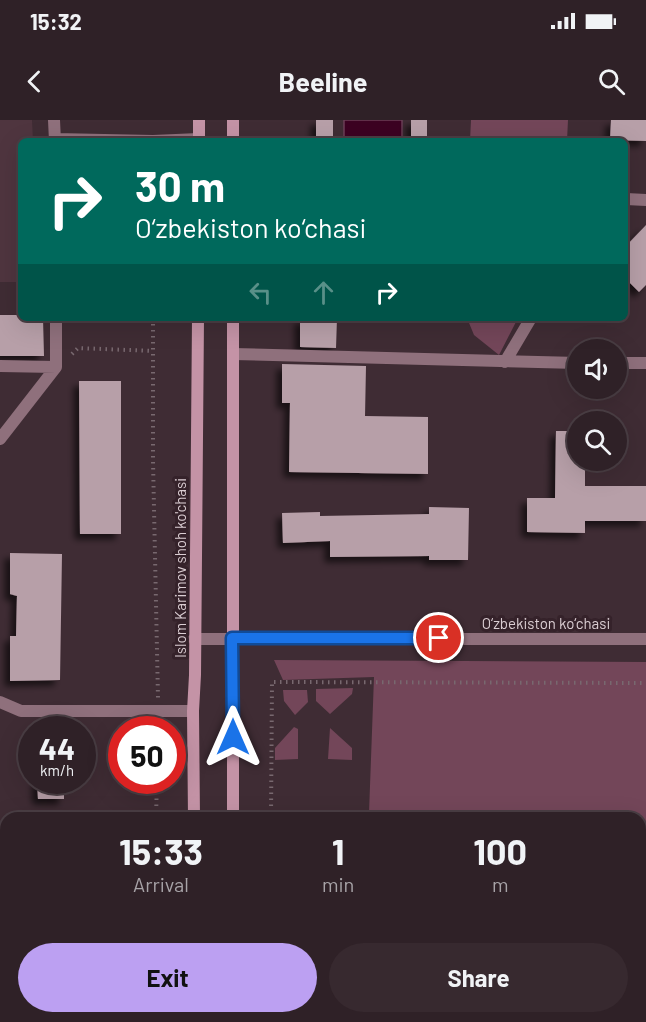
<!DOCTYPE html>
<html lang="en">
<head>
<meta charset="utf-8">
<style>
  :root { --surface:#2f2127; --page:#37292f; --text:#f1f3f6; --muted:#a7a3a7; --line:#4a3e44; --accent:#bca0f2 }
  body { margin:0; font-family:Barlow,sans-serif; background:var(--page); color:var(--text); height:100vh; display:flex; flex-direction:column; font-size:22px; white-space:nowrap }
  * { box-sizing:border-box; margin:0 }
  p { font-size:20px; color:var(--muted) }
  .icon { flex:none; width:33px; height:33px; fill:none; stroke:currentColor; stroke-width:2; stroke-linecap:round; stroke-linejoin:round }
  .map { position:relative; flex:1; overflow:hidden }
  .side { position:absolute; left:0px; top:692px; width:646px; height:212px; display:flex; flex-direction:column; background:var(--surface); border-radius:18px 18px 0 0; box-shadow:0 6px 24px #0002,0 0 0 2px var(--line) }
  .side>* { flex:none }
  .banner { position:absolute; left:18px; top:18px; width:610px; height:183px; border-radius:9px; box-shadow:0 6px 24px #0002,0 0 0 2px var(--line); background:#00695c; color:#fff; overflow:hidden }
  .controls { position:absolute; left:567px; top:219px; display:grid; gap:12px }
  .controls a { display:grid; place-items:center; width:60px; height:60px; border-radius:50%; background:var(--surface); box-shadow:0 6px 24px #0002,0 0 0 2px var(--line); font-size:30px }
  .speed { position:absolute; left:18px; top:596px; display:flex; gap:12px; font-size:30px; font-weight:700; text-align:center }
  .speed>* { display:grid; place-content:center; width:78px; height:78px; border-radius:50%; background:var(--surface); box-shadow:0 6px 24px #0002,0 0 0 2px var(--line); line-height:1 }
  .speed small { font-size:15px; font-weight:400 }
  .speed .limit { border:9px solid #d22; background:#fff; color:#111 }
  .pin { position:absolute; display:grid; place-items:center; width:51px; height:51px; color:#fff; margin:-26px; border:3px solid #fff; border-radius:50%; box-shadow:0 2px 6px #0007 }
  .me { position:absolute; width:66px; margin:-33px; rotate:0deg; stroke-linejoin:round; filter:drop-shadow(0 0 4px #0008) }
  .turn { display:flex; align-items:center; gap:21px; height:126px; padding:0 18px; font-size:27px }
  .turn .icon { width:78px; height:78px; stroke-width:2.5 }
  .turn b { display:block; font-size:42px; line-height:51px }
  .lanes { display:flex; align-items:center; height:57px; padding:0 18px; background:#0003; justify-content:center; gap:30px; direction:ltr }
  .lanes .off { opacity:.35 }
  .eta { display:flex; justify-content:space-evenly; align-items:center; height:102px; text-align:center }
  .eta b { font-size:36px; font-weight:700; line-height:42px }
  .action { display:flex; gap:12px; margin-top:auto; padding:12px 18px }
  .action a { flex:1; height:69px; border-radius:36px; background:var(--accent); color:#111; font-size:24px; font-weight:700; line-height:69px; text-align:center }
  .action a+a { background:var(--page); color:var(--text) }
  .status { display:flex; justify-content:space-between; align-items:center; height:42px; padding:0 30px; background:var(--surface); direction:ltr }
  .status svg { height:16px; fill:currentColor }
  header { display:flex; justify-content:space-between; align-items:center; height:78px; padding:0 18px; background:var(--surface); font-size:27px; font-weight:700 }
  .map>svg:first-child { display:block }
  .built { fill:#4f353f }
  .green { fill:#734659 }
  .water { fill:#3c0222; stroke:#6c3f57; stroke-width:1.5 }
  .building { fill:#b79fa8; filter:url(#shadow) }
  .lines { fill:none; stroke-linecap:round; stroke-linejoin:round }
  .path { stroke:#78686f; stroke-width:4; stroke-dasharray:1.5 4.5; stroke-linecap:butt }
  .minor { stroke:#8f707c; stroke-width:12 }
  .tertiary { stroke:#8f707c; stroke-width:12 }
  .secondary { stroke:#c493a6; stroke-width:12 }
  .route-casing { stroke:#114b97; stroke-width:15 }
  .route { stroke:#1a73e8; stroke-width:10 }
  .labels { text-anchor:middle; stroke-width:6; stroke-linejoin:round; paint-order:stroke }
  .street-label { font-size:15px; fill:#dbced3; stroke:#35222a }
</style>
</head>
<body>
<div class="status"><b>15:32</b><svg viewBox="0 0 49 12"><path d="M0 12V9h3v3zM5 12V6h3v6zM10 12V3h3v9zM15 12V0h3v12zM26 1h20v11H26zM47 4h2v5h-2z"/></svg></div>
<header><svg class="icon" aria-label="back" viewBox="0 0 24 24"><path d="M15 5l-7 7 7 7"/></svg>Beeline<svg class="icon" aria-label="search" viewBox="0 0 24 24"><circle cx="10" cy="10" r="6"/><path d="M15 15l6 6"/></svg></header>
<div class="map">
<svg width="646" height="902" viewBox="0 0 646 902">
  <defs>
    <filter id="shadow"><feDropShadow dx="-5.5" dy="5.5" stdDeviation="3" flood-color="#0009"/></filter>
  </defs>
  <rect width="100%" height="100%" fill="#3f2c34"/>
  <path class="built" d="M0,0H32L33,21H21V162H0Z"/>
  <path class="green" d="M471,0H568L567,21H470Z
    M467,198H518L499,235L474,215Z
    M274,540L646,542V704L641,705L640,698L372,697L369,693L374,557L283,560Z
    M353,568L352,574L330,594L316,581V569Z
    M283,570H307L308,582L295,595L284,581Z
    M294,607L298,609V639L275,640V628Z
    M330,608L352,628V640L328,639Z"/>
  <path class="water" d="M344,0H402V21H344Z"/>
  <path class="building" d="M316,0H333V21H316Z
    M411,0H427V21H411Z
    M611,0H646V21L610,20Z
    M646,105V165L639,172L626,159V126Z
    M0,195H21V198H43L44,236H0Z
    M300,198H337L336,228L300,227Z
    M282,244L366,246L365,296L428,297V354L289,352L290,283H282Z
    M79,261H121V414H80Z
    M556,311H578V340H585V366H646V401H585V413L527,412V378H555Z
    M429,387L469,388L468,440H429V436L330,437V421L283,423L282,393L320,392V396L429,394Z
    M10,433L62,434L60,560L10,561V516H16L17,476L10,474Z
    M37,660H64V679H38Z"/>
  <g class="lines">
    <path class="path" d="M153,198V341L158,578
      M72,234L78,228L153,231
      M156,698L157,660
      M271,698L272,562L646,563
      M156,902V897
      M271,902V897"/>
    <path class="minor" d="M54,0L55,21
      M55,19L153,21L199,19
      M626,79L646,80
      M233,234L578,243
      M505,242L531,198
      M616,243H646
      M0,246L56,247
      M0,319L56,247V198
      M0,582L21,591H193
      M0,800H6"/>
    <path class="tertiary" d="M194,519H646"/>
    <path class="secondary" d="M199,0V21
      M233,0V21
      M194,698L193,591L195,555L198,198
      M233,698V198
      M233,897V902
      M194,902V897"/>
  </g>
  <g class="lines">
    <defs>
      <path id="route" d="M233,617L232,518H439"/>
    </defs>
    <use href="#route" class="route-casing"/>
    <use href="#route" class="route"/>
  </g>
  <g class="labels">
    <g class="street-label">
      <text transform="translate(181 448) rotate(-90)" y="5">Islom Karimov shoh ko'chasi</text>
      <text x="546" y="509">O‘zbekiston ko‘chasi</text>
    </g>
  </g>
</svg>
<div class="controls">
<a><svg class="icon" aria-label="sound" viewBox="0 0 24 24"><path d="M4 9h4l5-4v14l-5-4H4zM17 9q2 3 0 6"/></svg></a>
<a><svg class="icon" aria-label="search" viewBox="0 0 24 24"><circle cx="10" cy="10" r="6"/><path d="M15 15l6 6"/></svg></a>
</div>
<div class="speed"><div>44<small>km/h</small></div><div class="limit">50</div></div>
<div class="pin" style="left:439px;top:518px;background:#d93025"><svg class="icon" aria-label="arrive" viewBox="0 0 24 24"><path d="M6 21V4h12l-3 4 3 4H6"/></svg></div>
<svg class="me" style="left:233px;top:617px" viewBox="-20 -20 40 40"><path d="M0-17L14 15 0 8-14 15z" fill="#1a73e8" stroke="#fff" stroke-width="4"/></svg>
<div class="banner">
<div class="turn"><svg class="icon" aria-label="right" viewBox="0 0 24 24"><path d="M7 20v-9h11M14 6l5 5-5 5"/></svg><div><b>30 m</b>O‘zbekiston ko‘chasi</div></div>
<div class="lanes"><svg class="icon off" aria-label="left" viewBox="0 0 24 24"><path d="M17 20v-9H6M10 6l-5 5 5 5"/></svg><svg class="icon off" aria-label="ahead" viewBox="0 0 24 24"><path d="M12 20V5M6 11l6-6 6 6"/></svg><svg class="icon" aria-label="right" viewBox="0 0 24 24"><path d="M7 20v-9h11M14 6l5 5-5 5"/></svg></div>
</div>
<section class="side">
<div class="eta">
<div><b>15:33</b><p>Arrival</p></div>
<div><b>1</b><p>min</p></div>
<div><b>100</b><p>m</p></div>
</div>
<div class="action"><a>Exit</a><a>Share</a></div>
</section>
</div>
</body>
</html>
